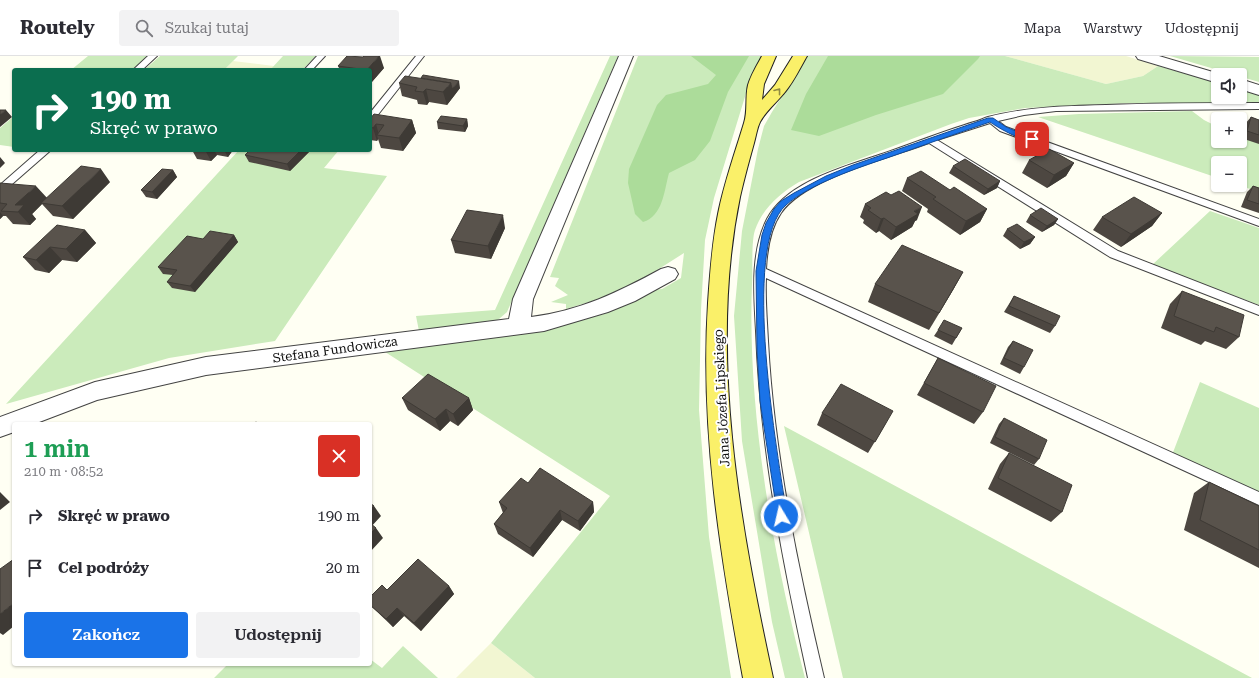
<!DOCTYPE html>
<html lang="pl">
<head>
<meta charset="utf-8">
<style>
  :root { --surface:#fff; --page:#f2f2f3; --text:#2b2b33; --muted:#7c7c81; --line:#e1e1e2; --accent:#1a73e8 }
  body { margin:0; font-family:"Roboto Serif",serif; background:var(--page); color:var(--text); height:100vh; display:flex; flex-direction:column; font-size:15px; white-space:nowrap }
  * { box-sizing:border-box; margin:0 }
  p { font-size:13px; color:var(--muted) }
  .icon { flex:none; width:22px; height:22px; fill:none; stroke:currentColor; stroke-width:2; stroke-linecap:round; stroke-linejoin:round }
  .map { position:relative; flex:1; overflow:hidden }
  .drawer { position:absolute; left:12px; top:366px; width:360px; height:244px; display:flex; flex-direction:column; background:var(--surface); border-radius:4px; box-shadow:0 1px 3px #0004 }
  .drawer>* { flex:none }
  .guide { position:absolute; left:12px; top:12px; width:360px; height:84px; border-radius:4px; box-shadow:0 1px 3px #0004; background:#0b6e4f; color:#fff; overflow:hidden }
  .buttons { position:absolute; left:1211px; top:12px; display:grid; gap:8px }
  .buttons a { display:grid; place-items:center; width:36px; height:36px; border-radius:4px; background:var(--surface); box-shadow:0 1px 3px #0004; font-size:20px }
  .pin { position:absolute; display:grid; place-items:center; width:34px; height:34px; color:#fff; margin:-17px; border-radius:8px; box-shadow:0 2px 6px #0006 }
  .me { position:absolute; width:44px; margin:-22px; rotate:351deg; stroke-linejoin:round; filter:drop-shadow(0 0 3px #0008) }
  .turn { display:flex; align-items:center; gap:14px; height:84px; padding:0 12px; font-size:18px }
  .turn .icon { width:52px; height:52px; stroke-width:2.5 }
  .turn b { display:block; font-size:28px; line-height:34px }
  .round { display:grid; place-items:center; flex:none; width:42px; height:42px; border-radius:4px; background:var(--page) }
  .head { display:flex; align-items:center; justify-content:space-between; height:68px; padding:0 12px }
  h1 { font-size:24px; font-weight:600; line-height:30px; color:#1e9e55 }
  .button { display:flex; gap:8px; margin-top:auto; padding:8px 12px }
  .button a { flex:1; height:46px; border-radius:4px; background:var(--accent); color:#fff; font-size:16px; font-weight:600; line-height:46px; text-align:center }
  .button a+a { background:var(--page); color:var(--text) }
  ul { padding:0; list-style:none }
  li { display:flex; align-items:center; gap:12px; height:52px; padding:0 12px }
  li div { flex:1 }
  li b { display:block; font-size:15px }
  li em { font-style:normal }
  header { display:flex; align-items:center; gap:24px; box-sizing:border-box; height:56px; padding:0 20px; background:var(--surface); border-bottom:1px solid var(--line) }
  header strong { font-size:19px }
  nav { display:flex; gap:22px; margin-inline-start:auto; font-size:14px }
  .search { width:280px; height:36px; background:var(--page); display:flex; align-items:center; gap:10px; box-sizing:border-box; padding:0 14px; border-radius:4px; color:var(--muted); font-size:15px }
  .map>svg:first-child { display:block }
  .farmland { fill:#f2f6d2 }
  .green { fill:#cbebbb }
  .forest { fill:#acdc9a }
  .lines { fill:none; stroke-linecap:round; stroke-linejoin:round }
  .service-casing { stroke:#434343; stroke-width:2 }
  .minor-casing { stroke:#434343; stroke-width:2 }
  .tertiary-casing { stroke:#434343; stroke-width:2 }
  .primary-casing { stroke:#212121; stroke-width:2 }
  .service { fill:#fff; fill-rule:evenodd }
  .minor { fill:#fff; fill-rule:evenodd }
  .tertiary { fill:#fff; fill-rule:evenodd }
  .primary { fill:#faf069; fill-rule:evenodd }
  .wall { fill:#4d4741 }
  .shaded-wall { fill:#3e3a35 }
  .building { fill:#59534c; stroke:#3e3a35 }
  .oneway { stroke:#918b41 }
  .route { fill:#1a73e8; stroke:#114b97 }
  .labels { text-anchor:middle; stroke-width:4; stroke-linejoin:round; paint-order:stroke }
  .street-label { font-size:13px; fill:#101010; stroke:#fff }
</style>
</head>
<body>
<header>
<strong>Routely</strong>
<div class="search"><svg class="icon" aria-label="search" viewBox="0 0 24 24"><circle cx="10" cy="10" r="6"/><path d="M15 15l6 6"/></svg>Szukaj tutaj</div>
<nav><a>Mapa</a><a>Warstwy</a><a>Udostępnij</a></nav>
</header>
<div class="map">
<svg width="1259" height="622" viewBox="0 0 1259 622">
  <rect width="100%" height="100%" fill="#fffff3"/>
  <path class="farmland" d="M1005,0H1126L1158,10L1143,20L1106,28Z
    M233,5L274,10L270,14H224Z
    M491,587L535,622H456Z"/>
  <path class="green" d="M88,0H150L133,14H71Z
    M160,0H238L224,14H144Z
    M283,0H316L302,14H270Z
    M610,0H618L507,256L499,263L492,267L419,275L416,260L495,254Z
    M638,0H762L751,21L714,142L705,184L701,254L699,354L709,481L731,622H535L491,587L610,440L382,294L519,278L575,266L604,258L653,234L662,233L681,222L684,197L651,218L609,240L566,253V248L551,246L568,239L555,230L559,222L550,221Z
    M807,0H1005L1106,28L1143,20L1158,10L1218,27V41H1240V33L1259,39V47H1131L1025,52L969,62L951,68L799,126C779,138 763,152 755,174C751,186 753,215 752,228C747,357 773,498 805,622H785L772,566L742,385L734,260L742,175L758,93L764,70L772,56Z
    M1170,0L1259,1V26Z
    M1192,55L1204,64L1218,71V85H1240V80L1259,87V136L1238,129H1240V107H1218V122L1038,61L1079,58Z
    M14,60V91L0,89V72Z
    M239,94H339L324,112L387,120L275,285L169,302L6,348Z
    M1210,155L1259,172V249L1152,209Z
    M1200,326L1259,352V438L1172,399Z
    M784,370L1252,622H843Z
    M403,590L438,622H214L228,608H370V603L382,612Z"/>
  <path class="forest" d="M691,0H749L728,36L710,85L695,104L669,117C664,135 663,160 643,166L635,158L628,127L629,113L657,49L666,39L708,28L716,19Z
    M828,0H980L978,3L943,38L876,59L819,80L791,74L806,38Z"/>
  <g class="lines">
    <defs>
      <path id="service" d="M148,0H157L142,14H133Z
        M317,0H325L312,14H304Z
        M416,0H424L373,65L370,66V57Z
        M1259,47V53L1056,55L1024,59L998,65L1006,71L1259,163V170L1000,75L990,67L937,84L1118,195L1259,250V259L1110,201L929,87C889,102 805,122 781,157C770,173 767,194 766,213L1259,436V449L766,222C765,243 767,264 768,285C774,399 798,511 824,622H808C783,507 760,393 756,275C754,238 750,197 767,163C786,127 840,112 876,100C909,89 941,76 974,66C979,65 984,62 988,61C1026,51 1066,50 1106,49C1157,47 1208,47 1259,47Z
        M40,94H51L3,136L0,137V129Z"/>
      <path id="minor" d="M619,0H633L533,243L531,261C579,255 619,236 661,213L668,211L675,213L678,218L675,223L635,245L608,256L544,275L206,319L97,344L34,368H14V376L0,381V361L95,326L206,301L509,263L513,243Z"/>
      <path id="tertiary" d="M1136,0H1159L1223,19H1218V27L1138,3Z
        M1240,23L1259,29V39L1240,33Z"/>
      <path id="primary" d="M762,0H776L764,28L762,44L775,29L793,0H807C800,12 794,25 785,36C778,45 766,55 760,66C757,72 756,80 754,87C749,105 744,123 740,141C708,297 740,469 773,622H743C720,498 700,373 708,247C710,217 712,187 718,158C724,127 735,97 744,67C748,55 745,41 748,29C751,19 757,9 762,0Z"/>
    </defs>
    <use href="#service" class="service-casing"/>
    <use href="#minor" class="minor-casing"/>
    <use href="#tertiary" class="tertiary-casing"/>
    <use href="#primary" class="primary-casing"/>
    <use href="#service" class="service"/>
    <use href="#minor" class="minor"/>
    <use href="#tertiary" class="tertiary"/>
    <use href="#primary" class="primary"/>
  </g>
  <path class="wall" d="M363,1L384,12L371,27H370V14H340L338,10Z
    M399,27L460,32L447,49L429,46L427,49L418,48L417,44L402,40Z
    M1251,61L1259,64V88L1241,82L1245,68Z
    M370,63L412,64L416,77L403,95L381,92L378,83L377,85L370,84Z
    M467,63L468,70L465,76L438,73L437,66Z
    M192,94H233L228,101L217,99L211,105L197,103Z
    M309,96L290,115L249,106L245,99Z
    M1029,104L1074,107L1066,120L1047,132L1022,117Z
    M953,110L1000,125L997,132L984,139L949,117Z
    M173,114L177,121L157,143L146,141L141,134Z
    M907,122L950,134L987,153L980,166L960,179L927,156L928,153L902,135Z
    M110,126L73,163L53,160L42,148L32,158L36,163L30,169L13,168L6,160H3L0,163V127L46,142Z
    M1253,130L1259,132V157L1241,151L1247,136Z
    M865,148L917,164L915,165L912,171L891,184L879,175L876,177L863,167L864,164L860,161Z
    M1162,157L1152,170L1121,191L1093,174L1102,161Z
    M1030,159L1058,163L1054,169L1042,176L1026,166Z
    M505,172L491,203L455,197L451,184Z
    M1007,173L1035,181L1030,188L1020,193L1003,180Z
    M85,174L96,187L77,206L62,204L49,217L35,214L23,201Z
    M234,179L238,186L195,236L172,232L167,226L173,219L163,218L158,211L203,183Z
    M963,216L953,234L929,274L868,246L875,228Z
    M1182,235L1239,281L1226,293L1205,285L1201,289L1161,272L1170,248Z
    M1014,240L1055,270L1050,277L1004,256Z
    M962,272L952,289L934,280L938,274Z
    M1013,285L1024,311L1020,318L1000,308L1008,291Z
    M938,302L983,356L974,368L917,339Z
    M402,342H469L473,354L458,370L450,365L440,375L408,354Z
    M822,357L886,367L868,397L817,369Z
    M1004,362L1039,403L1034,409L990,387L999,368Z
    M1009,397L1062,456L1051,466L988,433L1000,408Z
    M1209,426L1259,450V512L1184,474L1194,437Z
    M528,427L593,446L594,456L580,475L562,464L533,501L498,478L494,468L503,457L499,446Z
    M449,530L454,538L421,575L404,560L393,571L370,549V541L387,534Z"/>
  <path class="shaded-wall" d="M379,0H380L384,12L371,27L370,22V14H367Z
    M459,25L460,32L454,40L452,33Z
    M451,27L454,40L447,49L443,36Z
    M426,33L429,46L427,49L423,36Z
    M6,54L12,61L0,71V59Z
    M467,63L468,70L465,76L463,70Z
    M412,64L416,77L403,95L399,82Z
    M376,68L379,79H377L378,83L377,85L373,72Z
    M205,94H214L217,99L211,105Z
    M224,94H233L228,101Z
    M301,94H308L309,96L290,115L287,108Z
    M0,101L5,107L0,112Z
    M1074,107L1066,120L1047,132L1054,119Z
    M101,113L110,126L73,163L62,150Z
    M173,114L177,121L157,143L152,136Z
    M1000,125L997,132L984,139L988,133Z
    M36,130L48,143L41,147L42,148L32,158L36,163L30,169L18,156L15,149Z
    M922,151L917,164L915,165L912,171L891,184L896,171L914,155Z
    M987,153L980,166L960,179L966,165Z
    M0,156L3,160L0,163Z
    M1162,157L1152,170L1121,191L1131,178Z
    M503,159L505,172L491,203L488,190Z
    M884,162L879,175L876,177L881,163Z
    M1058,163L1054,169L1042,176L1047,170Z
    M85,174L96,187L77,206L66,193Z
    M234,179L238,186L195,236L190,230Z
    M1035,181L1030,188L1020,193L1024,186Z
    M50,191L62,204L49,217L36,204Z
    M963,216L953,234L929,274L939,257Z
    M469,342L473,354L458,370L453,358Z
    M446,353L450,365L440,375L435,363Z
    M0,436L10,446L0,454Z
    M593,446L594,456L580,475L578,465Z
    M374,450L381,460L370,472V454Z
    M560,454L562,464L533,501L530,492Z
    M376,472L383,482L370,496V478Z
    M449,530L454,538L421,575L414,567Z
    M14,547V570L3,579L0,577V558Z
    M397,552L404,560L393,571L386,563Z"/>
  <path class="building" d="M347,0L363,1L364,0H379L367,14L338,10Z
    M423,19L459,25L452,33L451,27L421,22Z
    M405,20L451,27L443,36L426,33L423,36L415,35L417,31L399,27Z
    M0,54H6L0,59Z
    M374,58L412,64L399,82L377,79L384,69L376,68L373,72L370,71V63Z
    M441,60L467,63L463,70L437,66Z
    M1251,61L1259,64V79L1247,75Z
    M1049,93L1074,107L1054,119L1029,104Z
    M250,94H301L287,108L245,99Z
    M965,103L1000,125L988,133L953,110Z
    M81,110L101,113L62,150L41,147Z
    M162,113L173,114L152,136L141,134Z
    M921,115L950,134L954,131L987,153L966,165L933,143L936,141L907,122Z
    M0,127L36,130L15,149H24L18,156L1,155L7,148L0,147Z
    M1253,130L1259,132V148L1247,144Z
    M899,135L922,151L914,155L918,158L896,171L884,162L881,163L868,154L871,152L865,148L886,136L891,139Z
    M1134,141L1162,157L1131,178L1102,161Z
    M1041,152L1058,163L1047,170L1030,159Z
    M467,154L503,159L488,190L451,184Z
    M1017,168L1035,181L1024,186L1007,173Z
    M57,169L85,174L66,193L50,191L36,204L23,201Z
    M210,175L234,179L190,230L167,226L177,214L158,211L187,180L203,183Z
    M902,189L963,216L939,257L875,228Z
    M1182,235L1244,259L1239,281L1216,271L1214,276L1174,260Z
    M1014,240L1060,260L1055,270L1009,250Z
    M944,264L962,272L956,282L938,274Z
    M1013,285L1033,294L1024,311L1004,302Z
    M938,302L996,330L983,356L924,327Z
    M428,318L469,342L453,358L446,353L435,363L402,342Z
    M841,328L893,355L875,386L822,357Z
    M1004,362L1047,384L1039,403L995,381Z
    M256,366L259,368H253Z
    M1009,397L1072,429L1062,456L998,422Z
    M540,412L593,446L578,465L560,454L530,492L494,468L507,452L499,446L521,422L528,427Z
    M1209,426L1259,450V494L1200,464Z
    M370,447L374,450L370,454Z
    M370,467L376,472L370,478Z
    M14,503V547L0,558V513Z
    M418,503L449,530L414,567L397,552L386,563L370,549V541L382,529L387,534Z"/>
  <defs><path id="oneway-chevron" d="M-2-3.5L2.5 0L-2 3.5" fill="none" stroke-width="1.6" stroke-linecap="round" stroke-linejoin="round"/></defs>
  <use class="oneway" href="#oneway-chevron" transform="translate(778 35) rotate(-52)"/>
  <path class="route" d="M988,62H993L1006,71L1035,83C1027,89 997,71 990,66C955,78 921,90 887,102C857,112 810,128 786,149C740,190 778,400 787,460L785,463L781,465L778,463L760,345L757,293L756,215L762,179L766,167L774,153L781,145L794,137L826,120L853,109Z"/>
  <g class="labels">
    <g class="street-label">
      <text transform="translate(335 293) rotate(-8)" y="5">Stefana Fundowicza</text>
      <text transform="translate(721 342) rotate(-93)" y="5">Jana Józefa Lipskiego</text>
    </g>
  </g>
</svg>
<div class="buttons">
<a><svg class="icon" aria-label="sound" viewBox="0 0 24 24"><path d="M4 9h4l5-4v14l-5-4H4zM17 9q2 3 0 6"/></svg></a>
<a>+</a>
<a>−</a>
</div>
<div class="pin" style="left:1032px;top:83px;background:#d93025"><svg class="icon" aria-label="arrive" viewBox="0 0 24 24"><path d="M6 21V4h12l-3 4 3 4H6"/></svg></div>
<svg class="me" style="left:781px;top:460px" viewBox="-20 -20 40 40"><circle r="17" fill="#1a73e8" stroke="#fff" stroke-width="3"/><path d="M0-11L8 9 0 5-8 9z" fill="#fff"/></svg>
<div class="guide">
<div class="turn"><svg class="icon" aria-label="right" viewBox="0 0 24 24"><path d="M7 20v-9h11M14 6l5 5-5 5"/></svg><div><b>190 m</b>Skręć w prawo</div></div>
</div>
<section class="drawer">
<div class="head"><div><h1>1 min</h1><p>210 m · 08:52</p></div><a class="round" style="background:#d93025;color:#fff"><svg class="icon" aria-label="close" viewBox="0 0 24 24"><path d="M6 6l12 12M18 6L6 18"/></svg></a></div>
<ul>
<li><svg class="icon" aria-label="right" viewBox="0 0 24 24"><path d="M7 20v-9h11M14 6l5 5-5 5"/></svg><div><b>Skręć w prawo</b></div><em>190 m</em></li>
<li><svg class="icon" aria-label="arrive" viewBox="0 0 24 24"><path d="M6 21V4h12l-3 4 3 4H6"/></svg><div><b>Cel podróży</b></div><em>20 m</em></li>
</ul>
<div class="button"><a>Zakończ</a><a>Udostępnij</a></div>
</section>
</div>
</body>
</html>
